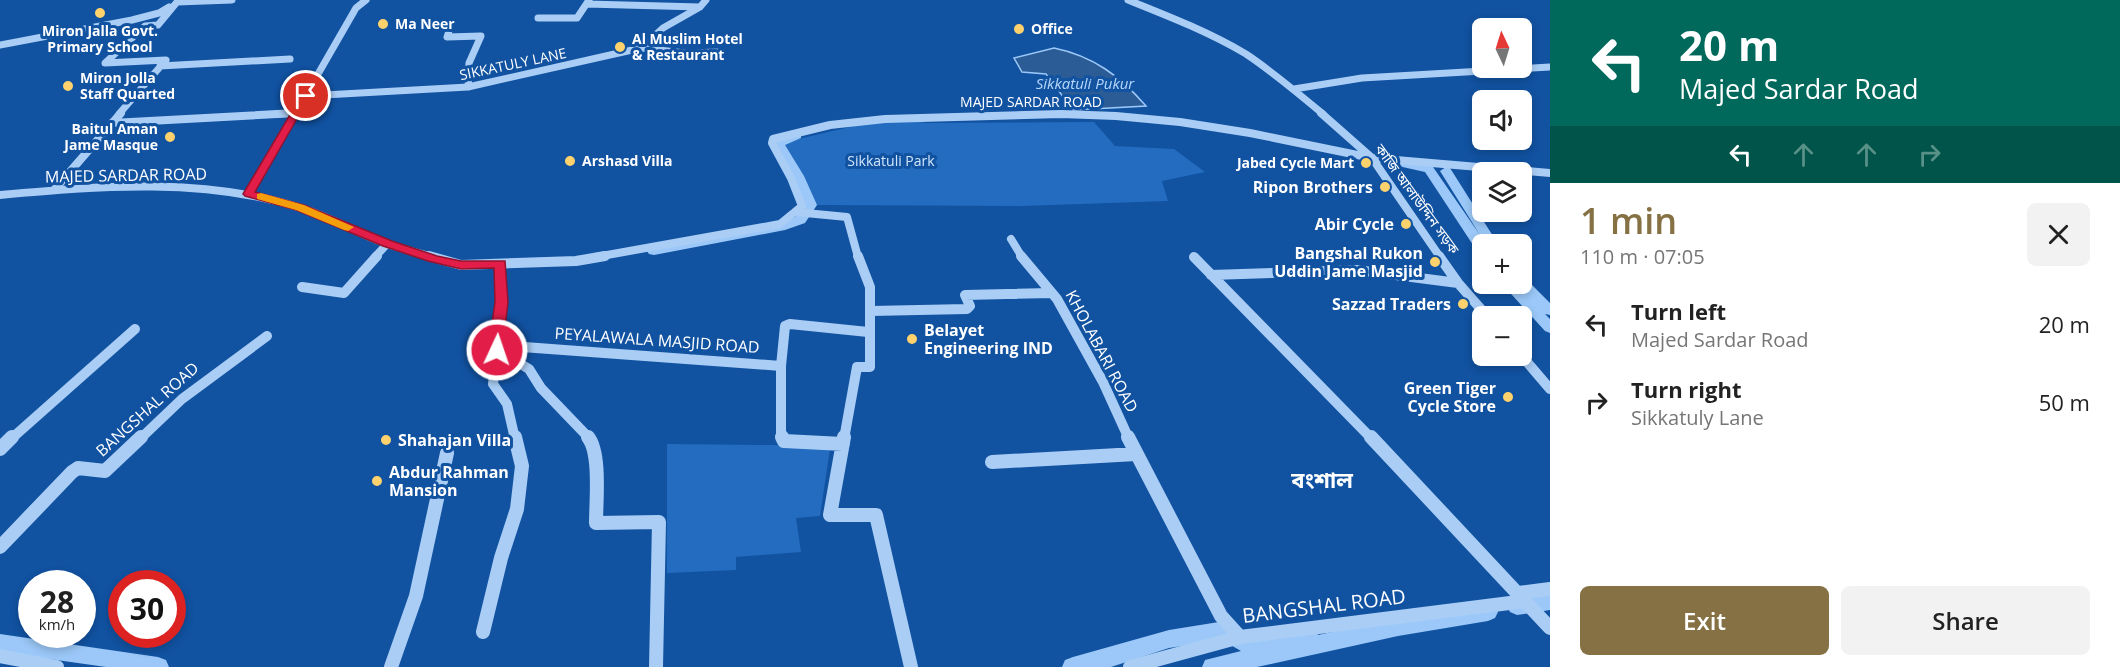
<!DOCTYPE html>
<html lang="en">
<head>
<meta charset="utf-8">
<style>
  :root { --surface:#fff; --page:#f2f2f2; --text:#222; --muted:#767676; --accent:#857144 }
  body { margin:0; font-family:"Open Sans","Noto Sans Bengali",sans-serif; background:var(--page); color:var(--text); height:100vh; display:flex; flex-direction:column; font-size:22px; white-space:nowrap }
  * { box-sizing:border-box; margin:0 }
  p { font-size:20px; color:var(--muted) }
  .icon { flex:none; width:33px; height:33px; fill:none; stroke:currentColor; stroke-width:2; stroke-linecap:round; stroke-linejoin:round }
  .map { position:relative; flex:1; overflow:hidden }
  .side { display:flex; flex-direction:column; background:var(--surface); width:570px }
  .side>* { flex:none }
  .hud { background:#00695c; color:#fff; overflow:hidden }
  .needle { width:39px; rotate:356deg }
  .buttons { position:absolute; left:1472px; top:18px; display:grid; gap:12px }
  .buttons a { display:grid; place-items:center; width:60px; height:60px; border-radius:9px; background:var(--surface); box-shadow:0 3px 9px #0003; font-size:30px }
  .speed { position:absolute; left:18px; top:570px; display:flex; gap:12px; font-size:30px; font-weight:700; text-align:center }
  .speed>* { display:grid; place-content:center; width:78px; height:78px; border-radius:50%; background:var(--surface); box-shadow:0 3px 9px #0003; line-height:1 }
  .speed small { font-size:15px; font-weight:400 }
  .speed .limit { border:9px solid #d22; background:#fff; color:#111 }
  .pin { position:absolute; display:grid; place-items:center; width:51px; height:51px; color:#fff; margin:-26px; border:3px solid #fff; border-radius:50%; box-shadow:0 2px 6px #0007 }
  .me { position:absolute; width:66px; margin:-33px; rotate:3deg; stroke-linejoin:round; filter:drop-shadow(0 0 4px #0008) }
  .turn { display:flex; align-items:center; gap:21px; height:126px; padding:0 30px; font-size:27px }
  .turn .icon { width:78px; height:78px; stroke-width:2.5 }
  .turn b { display:block; font-size:42px; line-height:51px }
  .lanes { display:flex; align-items:center; height:57px; padding:0 30px; background:#0003; justify-content:center; gap:30px; direction:ltr }
  .lanes .off { opacity:.35 }
  .round { display:grid; place-items:center; flex:none; width:63px; height:63px; border-radius:9px; background:var(--page) }
  .summary { display:flex; align-items:center; justify-content:space-between; height:102px; padding:0 30px }
  h1 { font-size:36px; font-weight:600; line-height:45px; color:var(--accent) }
  .action { display:flex; gap:12px; margin-top:auto; padding:12px 30px }
  .action a { flex:1; height:69px; border-radius:9px; background:var(--accent); color:#fff; font-size:24px; font-weight:600; line-height:69px; text-align:center }
  .action a+a { background:var(--page); color:var(--text) }
  ul { padding:0; list-style:none }
  li { display:flex; align-items:center; gap:18px; height:78px; padding:0 30px }
  li div { flex:1 }
  li b { display:block; font-size:22px }
  li em { font-style:normal }
  main { display:flex; flex:1; min-height:0 }
  .map>svg:first-child { display:block }
  .green { fill:#236cbf }
  .water { fill:#2c5c95; stroke:#9bc8f8; stroke-width:1.5 }
  .lines { fill:none; stroke-linecap:round; stroke-linejoin:round }
  .stream { fill:#9bc8f8; fill-rule:evenodd }
  .minor-far3 { stroke:#a9cdf5; stroke-width:7 }
  .minor-far2 { stroke:#a9cdf5; stroke-width:8 }
  .minor-far1 { stroke:#a9cdf5; stroke-width:10 }
  .minor { stroke:#a9cdf5; stroke-width:14 }
  .route { fill:#e11d48; stroke:#92132f; stroke-width:1.5 }
  .slow { fill:#f59e0b }
  .poi-dot { fill:#ffd26d; stroke:#1152a1; stroke-width:2 }
  .labels { text-anchor:middle; stroke-width:6; stroke-linejoin:round; paint-order:stroke }
  .far-poi-label { font-size:14px; font-weight:bold; fill:#fff; stroke:#1152a1; text-anchor:start }
  .far-street-label { font-size:14px; fill:#fff; stroke:#1152a1 }
  .far-park-label { font-size:14px; fill:#d2e7fe; stroke:#1152a1 }
  .far-water-label { font-size:15px; font-style:italic; fill:#b6d7fb; stroke:#1152a1 }
  .street-label { font-size:16px; fill:#fff; stroke:#1152a1 }
  .poi-label { font-size:16px; font-weight:bold; fill:#fff; stroke:#1152a1; text-anchor:end }
  .near-street-label { font-size:20px; fill:#fff; stroke:#1152a1 }
  .district-label { font-size:22px; font-weight:bold; fill:#fff; stroke:#1152a1 }
</style>
</head>
<body>
<main>
<div class="map">
<svg width="1550" height="667" viewBox="0 0 1550 667">
  <rect width="100%" height="100%" fill="#1152a1"/>
  <path class="green" d="M889,118L927,123L1094,122L1115,146L1174,149L1205,172L1162,181L1168,201L1023,206L816,205L785,146V142Z
    M667,444L775,445L830,449L820,516L796,518L801,552L736,557V570L667,573Z"/>
  <path class="water" d="M1054,48C1093,56 1120,76 1146,106L1073,110L1046,74L1022,72L1014,58Z"/>
  <g class="lines">
    <path class="stream" d="M797,133L801,134V138L785,145L804,176L817,205L805,223L785,230L654,255L649,254L647,251L649,248L782,223L795,217L805,205L792,176L773,144L783,136Z
      M1393,159L1433,167L1480,235L1440,171L1446,167L1450,168L1498,244H1482V252L1477,251L1425,172L1389,164V160Z
      M1521,278L1526,279L1550,303V315L1545,314L1550,319V333L1545,331L1502,284H1521Z
      M1550,592V610L1517,615L1510,612L1507,606L1510,600Z
      M1488,603L1495,606L1498,612L1495,618L1488,621L1398,636L1257,667H1202L1205,660L1241,651L1222,640L1169,648L1111,667H1062L1065,660L1073,657L1169,630L1225,621L1251,635L1308,625L1315,628L1318,635L1398,618Z
      M0,634L158,657L166,660L169,667H106L0,652Z"/>
    <path class="minor-far3" d="M1128,0C1168,16 1209,32 1246,54C1273,72 1298,93 1323,114
      M587,4L700,7
      M538,18H577L589,0
      M449,31L447,37L481,36L469,63L468,87
      M0,45L132,20L159,13L169,7
      M641,48L685,53L722,52
      M160,66L290,59
      M1294,89L1362,78L1550,67
      M306,96L468,87L641,48L663,28L700,7L706,0
      M119,114L166,60L105,63L145,26L158,25L177,2L232,0
      M277,114L296,113
      M295,114L356,8L366,0"/>
    <path class="minor-far2" d="M1321,113L1372,158L1440,257
      M112,123L296,113
      M54,190L121,113
      M249,193L296,113
      M0,195C99,186 205,177 301,208C330,217 357,233 385,243C401,249 418,253 434,257
      M795,212L847,217L858,257
      M1011,239L1022,257
      M375,257L387,244
      M596,257L780,224L802,206L791,178L772,143L773,139L830,125L885,119L1061,114L1116,116L1180,122L1250,133L1372,158L1550,173"/>
    <path class="minor-far1" d="M429,256L461,265L576,261L605,256
      M1021,256L1057,299L1103,382L1129,439
      M1439,256L1458,283L1487,316
      M1194,257L1372,439
      M500,264L502,302L497,350L529,369L541,388L590,439
      M1211,275L1357,270L1458,283
      M302,287L344,293L377,256
      M871,311L967,309L970,306L965,295L1052,293
      M496,345L781,366V434L783,439
      M497,350L493,384L507,404L515,439
      M1521,355L1550,389
      M781,366L785,326L790,324L868,332
      M11,439L135,329
      M140,439L182,399L267,336
      M844,439L857,367H870V287L858,256"/>
    <path class="minor" d="M588,437C601,453 596,502 596,523L659,522L656,667
      M782,437L784,441L843,444
      M844,437L830,515H876L911,667
      M1128,437L1221,616L1240,637
      M1371,437L1550,628
      M0,449L12,437
      M992,462L1136,454
      M0,547L72,472L78,468L105,471L141,437
      M1518,593L1550,589
      M483,632L501,558L517,509L522,466L515,437
      M0,656L57,667
      M391,667L416,596L447,453
      M1130,667L1240,637L1526,601"/>
  </g>
  <path class="route" d="M306,93L310,96L255,192L304,205L392,241L437,256L461,261H505L508,302L502,354H492L489,345L495,302L494,268L461,269L428,261L383,246L296,210L245,196L243,194L301,96Z"/>
  <path class="slow" d="M261,193L304,205L354,227L348,231L344,230L296,210L257,199V194Z"/>
  <g class="poi-dot">
    <circle cx="100" cy="13" r="6"/>
    <circle cx="383" cy="24" r="6"/>
    <circle cx="1019" cy="29" r="6"/>
    <circle cx="620" cy="47" r="6"/>
    <circle cx="68" cy="86" r="6"/>
    <circle cx="170" cy="137" r="6"/>
    <circle cx="570" cy="161" r="6"/>
    <circle cx="1366" cy="163" r="6"/>
    <circle cx="1385" cy="187" r="6"/>
    <circle cx="1406" cy="224" r="6"/>
    <circle cx="1435" cy="262" r="6"/>
    <circle cx="1463" cy="304" r="6"/>
    <circle cx="912" cy="339" r="6"/>
    <circle cx="1508" cy="397" r="6"/>
    <circle cx="386" cy="440" r="6"/>
    <circle cx="377" cy="481" r="6"/>
  </g>
  <g class="labels">
    <g class="far-poi-label">
      <text x="395" y="29">Ma Neer</text>
      <text x="1031" y="34">Office</text>
      <text x="100" y="36" text-anchor="middle">Miron Jalla Govt.<tspan x="100" dy="16">Primary School</tspan></text>
      <text x="632" y="44">Al Muslim Hotel<tspan x="632" dy="16">&amp; Restaurant</tspan></text>
      <text x="80" y="83">Miron Jolla<tspan x="80" dy="16">Staff Quarted</tspan></text>
      <text x="158" y="134" text-anchor="end">Baitul Aman<tspan x="158" dy="16">Jame Masque</tspan></text>
      <text x="582" y="166">Arshasd Villa</text>
      <text x="1354" y="168" text-anchor="end">Jabed Cycle Mart</text>
    </g>
    <g class="far-street-label">
      <text transform="translate(513 64) rotate(-12)" y="5">SIKKATULY LANE</text>
      <text x="1031" y="107">MAJED SARDAR ROAD</text>
      <text transform="translate(1417 199) rotate(54)" y="5">কাজি আলাউদ্দিন সড়ক</text>
    </g>
    <g class="far-park-label">
      <text x="891" y="166">Sikkatuli Park</text>
    </g>
    <g class="far-water-label">
      <text x="1085" y="89">Sikkatuli Pukur</text>
    </g>
    <g class="street-label">
      <text transform="translate(126 175) rotate(-1)" y="6">MAJED SARDAR ROAD</text>
      <text transform="translate(657 340) rotate(4)" y="6">PEYALAWALA MASJID ROAD</text>
      <text transform="translate(1102 351) rotate(62)" y="6">KHOLABARI ROAD</text>
      <text transform="translate(147 409) rotate(-42)" y="6">BANGSHAL ROAD</text>
    </g>
    <g class="poi-label">
      <text x="1373" y="193">Ripon Brothers</text>
      <text x="1394" y="230">Abir Cycle</text>
      <text x="1423" y="259">Bangshal Rukon<tspan x="1423" dy="18">Uddin Jame Masjid</tspan></text>
      <text x="1451" y="310">Sazzad Traders</text>
      <text x="924" y="336" text-anchor="start">Belayet<tspan x="924" dy="18">Engineering IND</tspan></text>
      <text x="1496" y="394">Green Tiger<tspan x="1496" dy="18">Cycle Store</tspan></text>
      <text x="398" y="446" text-anchor="start">Shahajan Villa</text>
      <text x="389" y="478" text-anchor="start">Abdur Rahman<tspan x="389" dy="18">Mansion</tspan></text>
    </g>
    <g class="near-street-label">
      <text transform="translate(1324 606) rotate(-7)" y="7">BANGSHAL ROAD</text>
    </g>
    <g class="district-label">
      <text x="1322" y="488">বংশাল</text>
    </g>
  </g>
</svg>
<div class="buttons">
<a><svg class="needle" viewBox="-14 -14 28 28"><path d="M0-13l5 13h-10z" fill="#e53935"/><path d="M0 13l5-13h-10z" fill="#767676"/></svg></a>
<a><svg class="icon" aria-label="sound" viewBox="0 0 24 24"><path d="M4 9h4l5-4v14l-5-4H4zM17 9q2 3 0 6"/></svg></a>
<a><svg class="icon" aria-label="layers" viewBox="0 0 24 24"><path d="M12 4l9 5-9 5-9-5zM3 14l9 5 9-5"/></svg></a>
<a>+</a>
<a>−</a>
</div>
<div class="speed"><div>28<small>km/h</small></div><div class="limit">30</div></div>
<div class="pin" style="left:306px;top:96px;background:#d93025"><svg class="icon" aria-label="arrive" viewBox="0 0 24 24"><path d="M6 21V4h12l-3 4 3 4H6"/></svg></div>
<svg class="me" style="left:497px;top:350px" viewBox="-20 -20 40 40"><circle r="17" fill="#e11d48" stroke="#fff" stroke-width="3"/><path d="M0-11L8 9 0 5-8 9z" fill="#fff"/></svg>
</div>
<section class="side">
<div class="hud">
<div class="turn"><svg class="icon" aria-label="left" viewBox="0 0 24 24"><path d="M17 20v-9H6M10 6l-5 5 5 5"/></svg><div><b>20 m</b>Majed Sardar Road</div></div>
<div class="lanes"><svg class="icon" aria-label="left" viewBox="0 0 24 24"><path d="M17 20v-9H6M10 6l-5 5 5 5"/></svg><svg class="icon off" aria-label="ahead" viewBox="0 0 24 24"><path d="M12 20V5M6 11l6-6 6 6"/></svg><svg class="icon off" aria-label="ahead" viewBox="0 0 24 24"><path d="M12 20V5M6 11l6-6 6 6"/></svg><svg class="icon off" aria-label="right" viewBox="0 0 24 24"><path d="M7 20v-9h11M14 6l5 5-5 5"/></svg></div>
</div>
<div class="summary"><div><h1>1 min</h1><p>110 m · 07:05</p></div><a class="round"><svg class="icon" aria-label="close" viewBox="0 0 24 24"><path d="M6 6l12 12M18 6L6 18"/></svg></a></div>
<ul>
<li><svg class="icon" aria-label="left" viewBox="0 0 24 24"><path d="M17 20v-9H6M10 6l-5 5 5 5"/></svg><div><b>Turn left</b><p>Majed Sardar Road</p></div><em>20 m</em></li>
<li><svg class="icon" aria-label="right" viewBox="0 0 24 24"><path d="M7 20v-9h11M14 6l5 5-5 5"/></svg><div><b>Turn right</b><p>Sikkatuly Lane</p></div><em>50 m</em></li>
</ul>
<div class="action"><a>Exit</a><a>Share</a></div>
</section>
</main>
</body>
</html>
